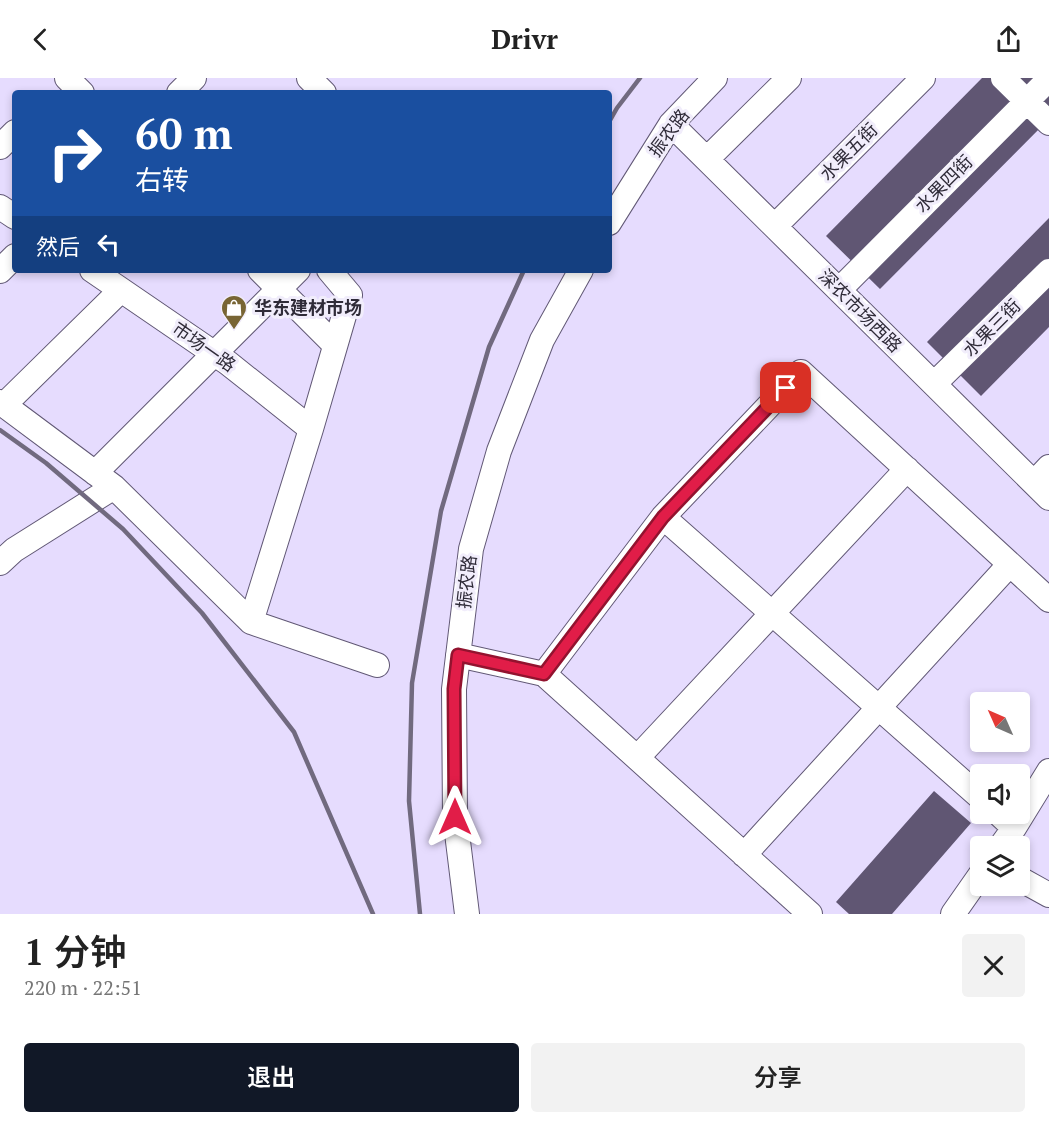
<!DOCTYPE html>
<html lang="zh">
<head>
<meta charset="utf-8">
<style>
  :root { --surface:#fff; --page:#f2f2f2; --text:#222; --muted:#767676; --accent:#111827 }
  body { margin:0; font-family:"PT Serif","Noto Sans SC",serif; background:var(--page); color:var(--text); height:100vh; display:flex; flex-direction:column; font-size:22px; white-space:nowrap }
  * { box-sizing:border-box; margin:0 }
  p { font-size:20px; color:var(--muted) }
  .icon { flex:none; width:33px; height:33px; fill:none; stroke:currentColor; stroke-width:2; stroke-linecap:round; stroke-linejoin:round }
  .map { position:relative; height:836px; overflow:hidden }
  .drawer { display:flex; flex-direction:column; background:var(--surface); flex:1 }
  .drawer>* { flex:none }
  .top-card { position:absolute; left:12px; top:12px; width:600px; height:183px; border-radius:6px; box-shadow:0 3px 9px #0003; background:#1a4fa0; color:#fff; overflow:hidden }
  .needle { width:39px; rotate:315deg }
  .controls { position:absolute; left:970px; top:614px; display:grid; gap:12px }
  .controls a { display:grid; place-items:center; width:60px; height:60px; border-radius:6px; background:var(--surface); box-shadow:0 3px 9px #0003; font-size:30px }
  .pin { position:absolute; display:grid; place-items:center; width:51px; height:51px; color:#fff; margin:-26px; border-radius:12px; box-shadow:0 3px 9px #0006 }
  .me { position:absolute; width:66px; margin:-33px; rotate:0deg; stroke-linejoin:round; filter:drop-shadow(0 0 4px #0008) }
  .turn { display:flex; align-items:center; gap:21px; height:126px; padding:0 24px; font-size:27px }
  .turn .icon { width:78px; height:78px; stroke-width:2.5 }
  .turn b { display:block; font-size:42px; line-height:51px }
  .then { display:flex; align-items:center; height:57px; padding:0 24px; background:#0003; gap:12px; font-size:22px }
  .round { display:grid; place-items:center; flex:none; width:63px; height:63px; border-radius:6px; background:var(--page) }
  .summary { display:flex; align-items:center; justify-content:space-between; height:102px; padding:0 24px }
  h1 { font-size:36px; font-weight:600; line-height:45px }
  .button { display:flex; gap:12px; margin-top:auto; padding:12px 24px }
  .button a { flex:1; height:69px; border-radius:6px; background:var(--accent); color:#fff; font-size:24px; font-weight:600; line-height:69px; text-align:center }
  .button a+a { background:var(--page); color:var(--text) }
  header { display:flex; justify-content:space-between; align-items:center; height:78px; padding:0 24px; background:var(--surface); font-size:27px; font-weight:600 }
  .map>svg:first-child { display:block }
  .building { fill:#605673 }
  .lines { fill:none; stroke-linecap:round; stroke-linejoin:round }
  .minor-casing { stroke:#615875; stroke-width:26 }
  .minor { stroke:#fff; stroke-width:24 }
  .rail { stroke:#716a7f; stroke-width:4.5 }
  .route-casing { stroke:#92132f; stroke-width:15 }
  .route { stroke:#e11d48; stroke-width:10 }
  .labels { text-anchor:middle; stroke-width:6; stroke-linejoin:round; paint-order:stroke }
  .street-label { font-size:18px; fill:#2f2b38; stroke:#f1edfb }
  .poi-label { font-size:18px; font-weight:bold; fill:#2f2b38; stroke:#f1edfb; text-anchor:start }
</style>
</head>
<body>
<header><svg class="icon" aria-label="back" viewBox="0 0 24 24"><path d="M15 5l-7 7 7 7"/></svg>Drivr<svg class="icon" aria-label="share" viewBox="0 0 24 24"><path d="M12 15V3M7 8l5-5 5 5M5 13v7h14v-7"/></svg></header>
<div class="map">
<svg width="1049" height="836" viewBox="0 0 1049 836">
  <rect width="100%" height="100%" fill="#e6dcfe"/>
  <path class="building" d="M982,0H1049V41L880,211L826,158Z
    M1049,140V249L981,318L927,264Z
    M934,713L971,745L892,836H849L836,824Z"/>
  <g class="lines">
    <defs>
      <path id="minor" d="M67,0L82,15
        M309,0L324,15
        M1003,0L1049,45
        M179,15L194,0
        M671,46L1049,420
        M0,69L15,54
        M707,81L789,0
        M0,129L15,139
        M609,145L671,46L715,0
        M775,148L923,0
        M92,192L228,285L311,351
        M260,192L335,267
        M0,193L15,178
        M839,212L1049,1
        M934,306L1049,193
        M0,324L114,409L251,544L377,587
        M4,327L121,212
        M95,395L298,192
        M1034,405L1049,389
        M663,439L981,720
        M0,485L14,472L114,409
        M251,544L311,351L350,217L329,192
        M458,577L544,596L810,836
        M544,596L663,439L801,294L1049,522
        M637,680L907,391
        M998,735L1014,750L1001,768
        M1014,750L1049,693
        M744,777L1010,486
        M1020,801L1049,817
        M467,836L455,739L454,611L471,471L499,373L542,262L581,192
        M953,836L981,796"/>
    </defs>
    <use href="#minor" class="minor-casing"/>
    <use href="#minor" class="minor"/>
    <path class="rail" d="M609,44L617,30L640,0
      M0,352L46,385L123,451L202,535L294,654L373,836
      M420,836L409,723L412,605L441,433L489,269L524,192"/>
  </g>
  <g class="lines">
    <defs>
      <path id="route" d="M455,739L454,611L458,577L544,596L663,439L786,310"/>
    </defs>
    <use href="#route" class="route-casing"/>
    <use href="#route" class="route"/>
  </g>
  <defs>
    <symbol id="shop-pin" viewBox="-11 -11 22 30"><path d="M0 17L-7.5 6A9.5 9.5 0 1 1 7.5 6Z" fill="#786534" stroke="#f1edfb"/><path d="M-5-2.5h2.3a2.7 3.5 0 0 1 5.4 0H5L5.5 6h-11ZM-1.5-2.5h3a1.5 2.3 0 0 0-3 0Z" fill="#fff"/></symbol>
  </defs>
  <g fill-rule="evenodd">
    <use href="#shop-pin" x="219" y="215" width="30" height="40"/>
  </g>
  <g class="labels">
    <g class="street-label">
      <text transform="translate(669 55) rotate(-53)" y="6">振农路</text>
      <text transform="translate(849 74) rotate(-45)" y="6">水果五街</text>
      <text transform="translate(944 106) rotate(-45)" y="6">水果四街</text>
      <text transform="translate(860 233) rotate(45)" y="6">深农市场西路</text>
      <text transform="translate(992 250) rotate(-45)" y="6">水果三街</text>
      <text transform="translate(204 269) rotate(35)" y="6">市场一路</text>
      <text transform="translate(467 504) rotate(-83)" y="6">振农路</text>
    </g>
    <g class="poi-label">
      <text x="254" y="236">华东建材市场</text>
    </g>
  </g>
</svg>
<div class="controls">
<a><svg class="needle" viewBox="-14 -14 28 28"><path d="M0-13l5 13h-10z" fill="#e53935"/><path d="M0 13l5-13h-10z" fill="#767676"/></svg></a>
<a><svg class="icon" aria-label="sound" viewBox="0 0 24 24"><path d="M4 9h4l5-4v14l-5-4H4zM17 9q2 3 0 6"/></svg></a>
<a><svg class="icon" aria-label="layers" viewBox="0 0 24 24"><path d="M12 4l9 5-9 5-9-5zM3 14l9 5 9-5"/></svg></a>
</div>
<div class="pin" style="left:786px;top:310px;background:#d93025"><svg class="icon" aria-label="arrive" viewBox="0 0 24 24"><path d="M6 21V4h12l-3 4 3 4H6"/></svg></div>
<svg class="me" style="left:455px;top:739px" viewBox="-20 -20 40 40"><path d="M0-17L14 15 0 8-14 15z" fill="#e11d48" stroke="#fff" stroke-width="4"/></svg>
<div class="top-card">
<div class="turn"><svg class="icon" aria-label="right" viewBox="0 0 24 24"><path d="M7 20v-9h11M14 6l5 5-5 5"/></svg><div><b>60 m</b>右转</div></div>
<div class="then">然后<svg class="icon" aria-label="left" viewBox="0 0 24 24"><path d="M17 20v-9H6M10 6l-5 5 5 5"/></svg></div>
</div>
</div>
<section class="drawer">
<div class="summary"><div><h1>1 分钟</h1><p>220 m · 22:51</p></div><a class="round"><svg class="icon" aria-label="close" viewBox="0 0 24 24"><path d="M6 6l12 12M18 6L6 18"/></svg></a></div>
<div class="button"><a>退出</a><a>分享</a></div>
</section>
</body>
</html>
